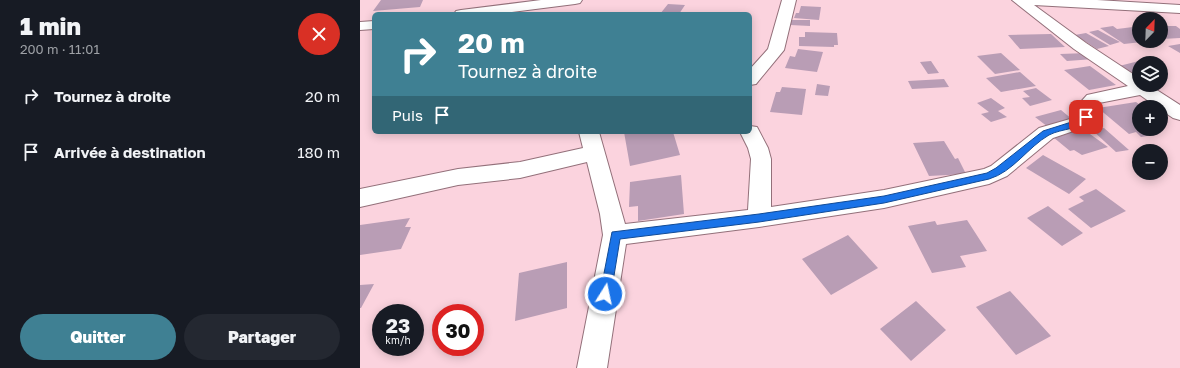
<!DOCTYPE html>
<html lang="fr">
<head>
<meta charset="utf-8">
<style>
  :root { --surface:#171b24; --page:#242831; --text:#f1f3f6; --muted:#9ea1a6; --accent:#3f8093 }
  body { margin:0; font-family:"Golos Text",sans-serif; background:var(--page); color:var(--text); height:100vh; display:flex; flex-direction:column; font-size:15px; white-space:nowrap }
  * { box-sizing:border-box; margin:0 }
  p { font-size:13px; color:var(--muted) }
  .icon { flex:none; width:22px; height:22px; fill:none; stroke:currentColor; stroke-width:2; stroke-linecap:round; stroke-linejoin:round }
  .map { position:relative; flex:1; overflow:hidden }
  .sheet { display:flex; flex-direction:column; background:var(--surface); width:360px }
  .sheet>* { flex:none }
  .top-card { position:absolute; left:12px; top:12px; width:380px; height:122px; border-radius:6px; box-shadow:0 2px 10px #0003; background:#3f8093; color:#fff; overflow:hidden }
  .needle { width:26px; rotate:23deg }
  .controls { position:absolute; left:772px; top:12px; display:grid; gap:8px }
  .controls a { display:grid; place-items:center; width:36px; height:36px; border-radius:50%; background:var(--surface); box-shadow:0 2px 10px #0003; font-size:20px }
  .speed { position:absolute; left:12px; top:304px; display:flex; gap:8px; font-size:20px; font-weight:700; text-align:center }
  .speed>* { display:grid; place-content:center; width:52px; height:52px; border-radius:50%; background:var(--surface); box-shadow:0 2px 10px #0003; line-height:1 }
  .speed small { font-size:10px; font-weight:400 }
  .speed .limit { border:6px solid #d22; background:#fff; color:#111 }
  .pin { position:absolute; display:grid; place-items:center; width:34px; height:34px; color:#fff; margin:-17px; border-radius:8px; box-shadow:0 2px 6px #0006 }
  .me { position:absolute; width:44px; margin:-22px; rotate:10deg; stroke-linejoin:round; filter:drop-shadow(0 0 3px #0008) }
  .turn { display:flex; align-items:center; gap:14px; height:84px; padding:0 20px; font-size:18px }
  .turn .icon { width:52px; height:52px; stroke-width:2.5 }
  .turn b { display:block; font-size:28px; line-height:34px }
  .then { display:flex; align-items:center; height:38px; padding:0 20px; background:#0003; gap:8px; font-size:15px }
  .round { display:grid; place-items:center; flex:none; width:42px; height:42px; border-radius:21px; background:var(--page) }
  .overview { display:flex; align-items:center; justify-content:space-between; height:68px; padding:0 20px }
  h1 { font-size:24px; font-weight:800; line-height:30px }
  .cta { display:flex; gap:8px; margin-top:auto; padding:8px 20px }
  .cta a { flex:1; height:46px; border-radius:24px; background:var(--accent); color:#fff; font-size:16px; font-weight:800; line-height:46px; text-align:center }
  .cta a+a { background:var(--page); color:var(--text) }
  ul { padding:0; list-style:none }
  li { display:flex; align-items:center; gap:12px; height:56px; padding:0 20px }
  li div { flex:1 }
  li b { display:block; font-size:15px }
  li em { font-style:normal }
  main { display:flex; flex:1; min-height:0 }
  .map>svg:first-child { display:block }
  .building { fill:#b99db5 }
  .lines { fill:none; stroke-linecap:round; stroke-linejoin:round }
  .minor-casing { stroke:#93707a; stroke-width:2 }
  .minor { fill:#fff; fill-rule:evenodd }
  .route { fill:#1a73e8; stroke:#114b97 }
</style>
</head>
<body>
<main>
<section class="sheet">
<div class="overview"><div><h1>1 min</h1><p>200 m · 11:01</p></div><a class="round" style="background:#d93025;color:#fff"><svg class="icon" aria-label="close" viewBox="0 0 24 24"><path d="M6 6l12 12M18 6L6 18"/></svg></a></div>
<ul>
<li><svg class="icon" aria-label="right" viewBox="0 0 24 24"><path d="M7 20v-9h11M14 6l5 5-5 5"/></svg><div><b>Tournez à droite</b></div><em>20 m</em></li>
<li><svg class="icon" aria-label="arrive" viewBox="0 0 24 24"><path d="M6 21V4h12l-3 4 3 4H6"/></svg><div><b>Arrivée à destination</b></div><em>180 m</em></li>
</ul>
<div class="cta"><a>Quitter</a><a>Partager</a></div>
</section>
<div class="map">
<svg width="820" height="368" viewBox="0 0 820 368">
  <rect width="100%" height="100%" fill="#fbd3de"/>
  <path class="building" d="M21,0H63L60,7L13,11Z
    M308,4L325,5L319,14H300Z
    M441,6L461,7L459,20L434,18L436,13H439Z
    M430,20H450V26L430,25Z
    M753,26L757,29L773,27L779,31V41L782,42L764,44L740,28Z
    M801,26H816L820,29V38L802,39Z
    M738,30L760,42L750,45L729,32Z
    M445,32L477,33L478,45H474V47L439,46V37H445Z
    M726,33L749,46L737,49L715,35Z
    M691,34L705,47L660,49L648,35Z
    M820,44V53L808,46Z
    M438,49L463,52L457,72L425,68L430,56L435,57Z
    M641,53L660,70L635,74L617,56Z
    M727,53L734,59L707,61L700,54Z
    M571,61L579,73L568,74L560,62Z
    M779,61L783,63H779V78L759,66Z
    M730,66L756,85L729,90L704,70Z
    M660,72L676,86L641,92L626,78Z
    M584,79L589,87L552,89L548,81Z
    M457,84L470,86L468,96L455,95Z
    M422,87L446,89L442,115L410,112L416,92H420Z
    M676,88L692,100L670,106L662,98L670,97L663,91Z
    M631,98L645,108L638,111L647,117L631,122L621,114L629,112L617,103Z
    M776,102L783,107H779V129H792L799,134L781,137L776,132L769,134L738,108Z
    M701,110L713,120L688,127L675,117Z
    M744,128L769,150L756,152L732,130Z
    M723,129L748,147L722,155L714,150L710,151L693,137Z
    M264,132H313L320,155L270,166Z
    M584,141L595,159L598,158L606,174L569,176L553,143Z
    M683,155L726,179L709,194L666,168Z
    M321,175L324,214L278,221V206L269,207L270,182Z
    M736,189L766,211L731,228L708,209L724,201L719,197Z
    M688,206L723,233L702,246L667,218Z
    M50,218L45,227H51L41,249L0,255V225Z
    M607,220L627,251L600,256L606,267L572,273L548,226L575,221L577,225Z
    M488,235L518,268L471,295L442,259Z
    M207,262V308L155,321L159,273Z
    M14,284L1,308H0V285Z
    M650,291L691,336L656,355L616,307Z
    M556,301L586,330L551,361L520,329Z"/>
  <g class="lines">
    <defs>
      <path id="minor" d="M181,0H222L220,3L215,4L135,14H94L96,11L101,10Z
        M422,0H436L424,50L396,84L390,85V69L408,49Z
        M652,0H737L820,5V13L674,5L726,43L779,78V85H789L820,105V120L813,118L801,110V107H797L780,95L739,103L736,106L735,117L731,125L693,138L647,176L629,184L524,208L399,227L266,244L247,368H217L243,235L240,214L227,162L160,178L98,185L0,207V189L98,169L160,162L223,148L219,132H239L265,224L388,210L391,159L388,148L380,132H390V126L397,127L408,148L411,159V207L524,190L624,169L631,166L679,128L717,117L718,105L727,95L768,86L714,49Z
        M14,21V29L0,30V22Z"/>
    </defs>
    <use href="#minor" class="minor-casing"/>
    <use href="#minor" class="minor"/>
  </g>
  <path class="route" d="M724,115H726L730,117C722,130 702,128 689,135C668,147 653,172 629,179L524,203L399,222L260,239L251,294L249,298L245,299L241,298L240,294L252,232L399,214L524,196L627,173L636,168L683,131L721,119Z"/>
</svg>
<div class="controls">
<a><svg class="needle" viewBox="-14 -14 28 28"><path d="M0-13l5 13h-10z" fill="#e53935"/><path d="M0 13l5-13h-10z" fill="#9ea1a6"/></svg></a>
<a><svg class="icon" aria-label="layers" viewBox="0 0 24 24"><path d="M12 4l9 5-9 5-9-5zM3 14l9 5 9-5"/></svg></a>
<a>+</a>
<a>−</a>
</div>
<div class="speed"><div>23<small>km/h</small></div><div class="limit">30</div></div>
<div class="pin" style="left:726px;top:117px;background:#d93025"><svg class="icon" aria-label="arrive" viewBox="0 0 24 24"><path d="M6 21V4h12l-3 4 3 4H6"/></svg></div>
<svg class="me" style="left:245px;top:294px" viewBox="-20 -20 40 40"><circle r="17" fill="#1a73e8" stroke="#fff" stroke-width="3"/><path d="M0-11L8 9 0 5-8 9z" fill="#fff"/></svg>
<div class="top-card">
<div class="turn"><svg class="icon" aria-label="right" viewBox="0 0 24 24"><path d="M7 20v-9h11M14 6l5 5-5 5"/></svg><div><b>20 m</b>Tournez à droite</div></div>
<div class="then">Puis<svg class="icon" aria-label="arrive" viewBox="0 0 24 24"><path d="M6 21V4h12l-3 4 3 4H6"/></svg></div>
</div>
</div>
</main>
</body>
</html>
